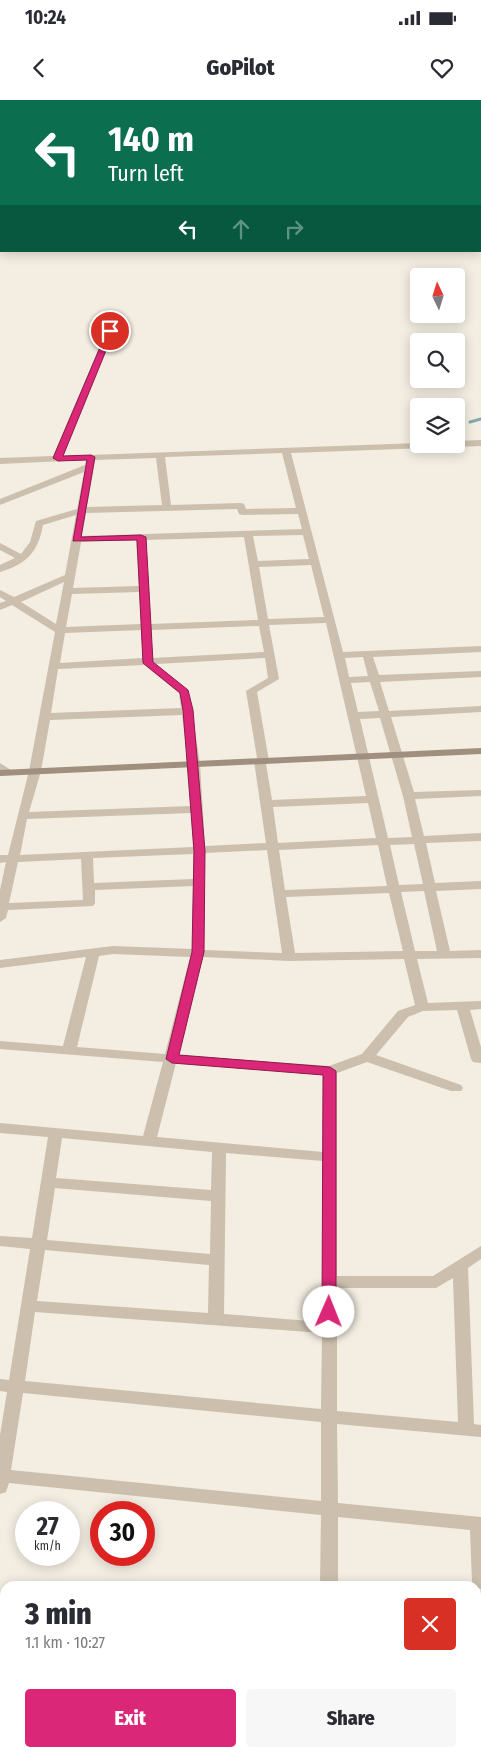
<!DOCTYPE html>
<html lang="en">
<head>
<meta charset="utf-8">
<style>
  :root { --surface:#fff; --page:#f7f7f7; --text:#2b2b33; --muted:#7c7c81; --accent:#db2777 }
  body { margin:0; font-family:"Fira Sans Condensed",sans-serif; background:var(--page); color:var(--text); height:100vh; display:flex; flex-direction:column; font-size:19px; white-space:nowrap }
  * { box-sizing:border-box; margin:0 }
  p { font-size:16px; color:var(--muted) }
  .icon { flex:none; width:28px; height:28px; fill:none; stroke:currentColor; stroke-width:2; stroke-linecap:round; stroke-linejoin:round }
  .map { position:relative; flex:1; overflow:hidden }
  .side { position:absolute; left:0px; top:1481px; width:481px; height:176px; display:flex; flex-direction:column; background:var(--surface); border-radius:15px 15px 0 0; box-shadow:0 2px 12px #0003 }
  .side>* { flex:none }
  .guide { position:absolute; left:0px; top:0px; width:481px; height:152px; box-shadow:0 2px 12px #0003; background:#0b6e4f; color:#fff; overflow:hidden }
  .needle { width:32px; rotate:356deg }
  .buttons { position:absolute; left:410px; top:168px; display:grid; gap:10px }
  .buttons a { display:grid; place-items:center; width:55px; height:55px; border-radius:5px; background:var(--surface); box-shadow:0 2px 12px #0003; font-size:25px }
  .speed { position:absolute; left:15px; top:1401px; display:flex; gap:10px; font-size:25px; font-weight:700; text-align:center }
  .speed>* { display:grid; place-content:center; width:65px; height:65px; border-radius:50%; background:var(--surface); box-shadow:0 2px 12px #0003; line-height:1 }
  .speed small { font-size:12px; font-weight:400 }
  .speed .limit { border:8px solid #d22; background:#fff; color:#111 }
  .pin { position:absolute; display:grid; place-items:center; width:42px; height:42px; color:#fff; margin:-21px; border:2px solid #fff; border-radius:50%; box-shadow:0 1px 5px #0007 }
  .me { position:absolute; width:55px; margin:-28px; rotate:1deg; stroke-linejoin:round; filter:drop-shadow(0 0 4px #0008) }
  .turn { display:flex; align-items:center; gap:18px; height:105px; padding:0 25px; font-size:22px }
  .turn .icon { width:65px; height:65px; stroke-width:2.5 }
  .turn b { display:block; font-size:35px; line-height:42px }
  .lanes { display:flex; align-items:center; height:48px; padding:0 25px; background:#0003; justify-content:center; gap:25px; direction:ltr }
  .lanes .off { opacity:.35 }
  .round { display:grid; place-items:center; flex:none; width:52px; height:52px; border-radius:5px; background:var(--page) }
  .overview { display:flex; align-items:center; justify-content:space-between; height:85px; padding:0 25px }
  h1 { font-size:30px; font-weight:800; line-height:38px }
  .primary-button { display:flex; gap:10px; margin-top:auto; padding:10px 25px }
  .primary-button a { flex:1; height:58px; border-radius:5px; background:var(--accent); color:#fff; font-size:20px; font-weight:800; line-height:58px; text-align:center }
  .primary-button a+a { background:var(--page); color:var(--text) }
  .status { display:flex; justify-content:space-between; align-items:center; height:35px; padding:0 25px; background:var(--surface); direction:ltr }
  .status svg { height:14px; fill:currentColor }
  header { display:flex; justify-content:space-between; align-items:center; height:65px; padding:0 25px; background:var(--surface); font-size:22px; font-weight:800 }
  .map>svg:first-child { display:block }
  .lines { fill:none; stroke-linecap:round; stroke-linejoin:round }
  .stream { stroke:#81a9b0; stroke-width:3 }
  .street { fill:#ccbfad; fill-rule:evenodd }
  .secondary { fill:#a08e7e; fill-rule:evenodd }
  .route { fill:#db2777; stroke:#8e194d }
</style>
</head>
<body>
<div class="status"><b>10:24</b><svg viewBox="0 0 49 12"><path d="M0 12V9h3v3zM5 12V6h3v6zM10 12V3h3v9zM15 12V0h3v12zM26 1h20v11H26zM47 4h2v5h-2z"/></svg></div>
<header><svg class="icon" aria-label="back" viewBox="0 0 24 24"><path d="M15 5l-7 7 7 7"/></svg>GoPilot<svg class="icon" aria-label="heart" viewBox="0 0 24 24"><path d="M12 20l-8-8c-3-5 5-10 8-4 3-6 11-1 8 4z"/></svg></header>
<div class="map">
<svg width="481" height="1657" viewBox="0 0 481 1657">
  <rect width="100%" height="100%" fill="#f3ede2"/>
  <g class="lines">
    <path class="stream" d="M470,322L481,319"/>
    <path class="street" d="M110,222L117,224L62,356L419,343L456,344V341L481,340V346L291,353L343,552L481,546V552L373,557L379,575L481,571V577L380,582L389,611L481,606V612L391,617L414,692L481,690V696L415,699L424,736L481,733V741L426,743L435,783L481,781V789L436,791L450,851L481,850V858L417,859L428,903L481,901V909L470,910L481,947V963L473,962L471,959L457,910L423,911L408,917L376,955L461,985L463,988L461,991H451L367,962L337,973V1176H433L481,1146V1159L468,1168L474,1324L481,1325V1337L337,1324L338,1403L481,1417V1489L474,1486L472,1482L470,1430L338,1417V1486H320L321,1415L9,1383L6,1392L0,1394V1335L7,1292L0,1291V1279L9,1280L30,1149L0,1146V1136L32,1138L48,1037L0,1033V1023L143,1036L163,962L0,949V941L63,946L86,857L0,868V860L113,846L192,849L193,786L95,790V803L93,806L8,810L6,818L0,822V790L6,762L0,763V755H8L29,671L55,532L12,505L0,510V503L6,501L0,497V490L14,497L65,475L76,415L43,425C38,452 27,464 0,472V465L15,458L0,450V443L21,454L30,442L36,421L77,409L84,372L0,405V399L85,365L86,360L0,364V358L53,356ZM282,353L296,408L246,409L244,404L241,403L171,405L165,357ZM156,358L162,405L87,407L95,360ZM237,409L239,414L242,415L298,414L302,429L82,436L86,413ZM303,435L309,459L258,461L253,436ZM244,437L258,520L151,524L146,440ZM136,440L139,486L73,488L81,442ZM311,465L324,517L268,519L259,467ZM64,482L56,524L21,502ZM139,492L141,524L66,527L72,494ZM326,523L366,696L272,700L266,664L269,661L257,592L279,579L269,525ZM259,526L264,552L153,558L151,530ZM141,530L143,558L60,563L65,533ZM363,557L368,576L349,577L345,558ZM265,558L268,578L246,591L257,658L254,661L266,743L205,746L200,664L189,592L156,564ZM144,565L179,593L181,608L51,613L58,569ZM370,582L379,611L358,612L351,583ZM182,615L188,664L191,706L29,712L41,671L50,620ZM380,618L403,696L412,737L388,738L360,619ZM368,703L376,738L278,743L273,707ZM191,713L193,747L20,755L27,719ZM414,744L423,784L399,785L390,745ZM378,745L387,786L285,790L279,750ZM267,750L282,853L204,850L205,753ZM193,754V779L94,783L93,758ZM81,759L83,800L9,803L18,762ZM424,791L437,851H415L401,792ZM389,793L403,851L295,853L286,797ZM113,854L190,857L165,954L77,947L99,856ZM203,857L289,861L404,859L415,905L398,911L362,954L329,966L178,955ZM176,963L323,975V1052L157,1037ZM62,1038L212,1052L211,1090L56,1078ZM226,1053L323,1061L322,1222L224,1214ZM55,1088L211,1101L210,1154L47,1140ZM45,1150L209,1165L208,1213L37,1201ZM453,1178L458,1322L337,1311V1188H436ZM35,1212L322,1233L321,1309L25,1281ZM23,1293L321,1322V1401L11,1370Z
      M0,663L14,672L12,674H4L0,671Z
      M0,1589H5V1605H0Z
      M255,1652H330L328,1657H253Z
      M331,1652H349V1657H331Z
      M350,1652H426L428,1657H352Z"/>
    <path class="secondary" d="M481,648V654L0,676V670Z"/>
  </g>
  <path class="route" d="M110,229L114,231L63,356L91,355L95,357L81,437L141,435L146,437L153,562L188,590L193,610L205,751L204,852L179,955L330,967L336,971V1212L329,1218L322,1212L323,975L172,963L166,959L192,852L194,751L183,610L180,593L143,563L137,440L73,441L87,360L58,361L53,358L107,231Z"/>
</svg>
<div class="buttons">
<a><svg class="needle" viewBox="-14 -14 28 28"><path d="M0-13l5 13h-10z" fill="#e53935"/><path d="M0 13l5-13h-10z" fill="#7c7c81"/></svg></a>
<a><svg class="icon" aria-label="search" viewBox="0 0 24 24"><circle cx="10" cy="10" r="6"/><path d="M15 15l6 6"/></svg></a>
<a><svg class="icon" aria-label="layers" viewBox="0 0 24 24"><path d="M12 4l9 5-9 5-9-5zM3 14l9 5 9-5"/></svg></a>
</div>
<div class="speed"><div>27<small>km/h</small></div><div class="limit">30</div></div>
<div class="pin" style="left:110px;top:231px;background:#d93025"><svg class="icon" aria-label="arrive" viewBox="0 0 24 24"><path d="M6 21V4h12l-3 4 3 4H6"/></svg></div>
<svg class="me" style="left:329px;top:1212px" viewBox="-20 -20 40 40"><circle r="19" fill="#fff"/><path d="M0-13L10 11 0 6-10 11z" fill="#db2777"/></svg>
<div class="guide">
<div class="turn"><svg class="icon" aria-label="left" viewBox="0 0 24 24"><path d="M17 20v-9H6M10 6l-5 5 5 5"/></svg><div><b>140 m</b>Turn left</div></div>
<div class="lanes"><svg class="icon" aria-label="left" viewBox="0 0 24 24"><path d="M17 20v-9H6M10 6l-5 5 5 5"/></svg><svg class="icon off" aria-label="ahead" viewBox="0 0 24 24"><path d="M12 20V5M6 11l6-6 6 6"/></svg><svg class="icon off" aria-label="right" viewBox="0 0 24 24"><path d="M7 20v-9h11M14 6l5 5-5 5"/></svg></div>
</div>
<section class="side">
<div class="overview"><div><h1>3 min</h1><p>1.1 km · 10:27</p></div><a class="round" style="background:#d93025;color:#fff"><svg class="icon" aria-label="close" viewBox="0 0 24 24"><path d="M6 6l12 12M18 6L6 18"/></svg></a></div>
<div class="primary-button"><a>Exit</a><a>Share</a></div>
</section>
</div>
</body>
</html>
